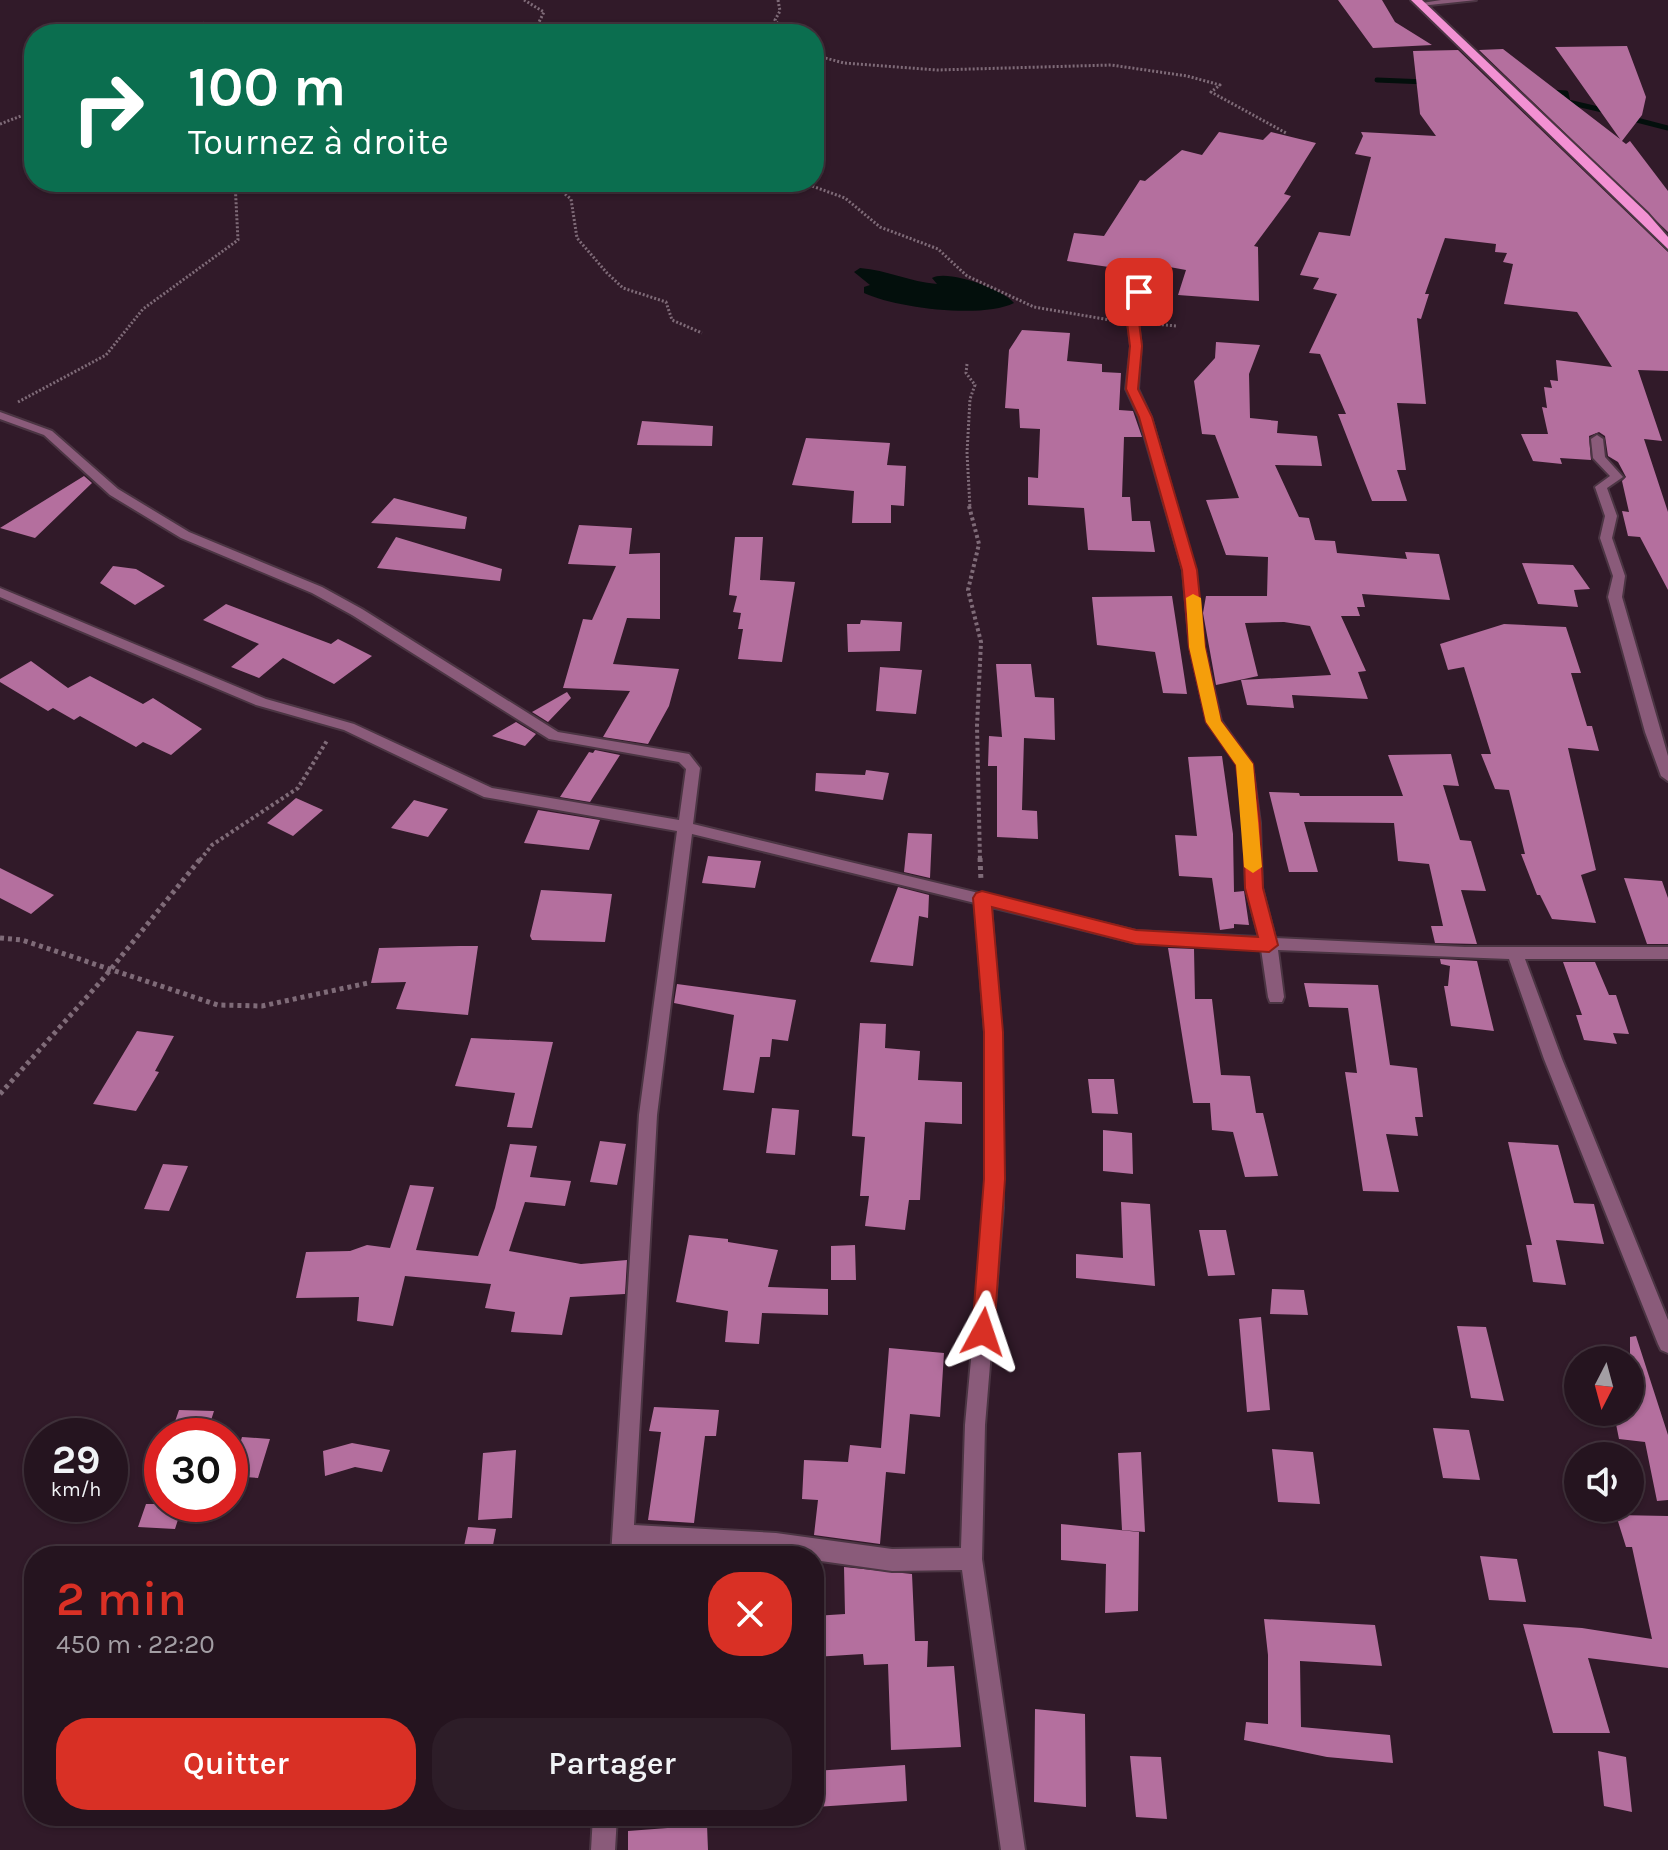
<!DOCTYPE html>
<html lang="fr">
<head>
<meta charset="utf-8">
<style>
  :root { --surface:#25141f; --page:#2d1d28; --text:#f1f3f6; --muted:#a39ea4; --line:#42333d; --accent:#d93025 }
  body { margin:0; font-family:Karla,sans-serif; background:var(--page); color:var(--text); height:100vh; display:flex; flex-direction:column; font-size:30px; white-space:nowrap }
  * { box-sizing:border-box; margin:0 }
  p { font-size:26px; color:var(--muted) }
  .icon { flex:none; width:44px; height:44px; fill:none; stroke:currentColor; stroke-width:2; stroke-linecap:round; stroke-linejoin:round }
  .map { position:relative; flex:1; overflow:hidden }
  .drawer { position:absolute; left:24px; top:1546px; width:800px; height:280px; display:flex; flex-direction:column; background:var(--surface); border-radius:32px; box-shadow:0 2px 6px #0004,0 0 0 2px var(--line) }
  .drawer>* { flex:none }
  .hud { position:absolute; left:24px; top:24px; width:800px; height:168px; border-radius:32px; box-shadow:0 2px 6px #0004,0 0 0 2px var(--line); background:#0b6e4f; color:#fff; overflow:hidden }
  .needle { width:52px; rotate:186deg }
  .tools { position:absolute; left:1564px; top:1346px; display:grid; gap:16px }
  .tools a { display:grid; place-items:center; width:80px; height:80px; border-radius:50%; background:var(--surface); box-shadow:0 2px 6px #0004,0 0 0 2px var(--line); font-size:40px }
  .speed { position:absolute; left:24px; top:1418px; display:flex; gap:16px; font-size:40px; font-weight:700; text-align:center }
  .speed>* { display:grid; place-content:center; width:104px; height:104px; border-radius:50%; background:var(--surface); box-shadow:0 2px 6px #0004,0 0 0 2px var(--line); line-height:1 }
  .speed small { font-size:20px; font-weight:400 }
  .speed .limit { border:12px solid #d22; background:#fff; color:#111 }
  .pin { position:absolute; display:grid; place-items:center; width:68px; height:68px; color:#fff; margin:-34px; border-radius:16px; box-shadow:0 4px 12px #0006 }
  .me { position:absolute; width:88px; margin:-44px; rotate:5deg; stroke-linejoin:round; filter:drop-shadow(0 0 6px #0008) }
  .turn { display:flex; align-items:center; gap:28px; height:168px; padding:0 32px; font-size:36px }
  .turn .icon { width:104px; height:104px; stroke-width:2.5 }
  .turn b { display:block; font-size:56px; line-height:68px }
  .round { display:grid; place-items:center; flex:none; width:84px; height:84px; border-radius:32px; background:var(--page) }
  .head { display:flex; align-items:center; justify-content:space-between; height:136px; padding:0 32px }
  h1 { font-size:48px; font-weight:600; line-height:60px; color:var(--accent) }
  .cta { display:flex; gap:16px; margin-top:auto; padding:16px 32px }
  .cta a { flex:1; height:92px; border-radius:32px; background:var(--accent); color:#fff; font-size:32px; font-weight:600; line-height:92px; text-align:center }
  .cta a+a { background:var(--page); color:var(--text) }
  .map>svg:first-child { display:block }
  .water { fill:#030f0c }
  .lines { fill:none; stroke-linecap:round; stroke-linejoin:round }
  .stream { stroke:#030f0c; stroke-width:5 }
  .building { fill:#b46f9e }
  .minor-casing { stroke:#4b3543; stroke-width:4 }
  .primary-casing { stroke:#4b3543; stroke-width:4 }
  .path-far2 { stroke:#7f6b78; stroke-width:3; stroke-dasharray:2 2; stroke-linecap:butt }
  .path-far1 { stroke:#7f6b78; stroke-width:4; stroke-dasharray:3 3; stroke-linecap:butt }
  .path { stroke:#7f6b78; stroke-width:5; stroke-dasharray:4 4; stroke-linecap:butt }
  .minor { fill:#8a5b7a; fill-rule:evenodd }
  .primary { fill:#f291d3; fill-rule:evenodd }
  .route { fill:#d93025; stroke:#8d1f18; stroke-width:2 }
  .slow { fill:#f59e0b }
</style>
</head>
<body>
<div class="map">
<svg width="1668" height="1850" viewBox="0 0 1668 1850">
  <rect width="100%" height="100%" fill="#311a29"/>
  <path class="water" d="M860,268C887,270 910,282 937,284L932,278C947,269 1003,289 1014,303C982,319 896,308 864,293V287L870,285L854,272Z"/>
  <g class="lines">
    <path class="stream" d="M1377,80L1426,82
      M1550,92L1566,93L1568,102L1611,112
      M1629,118L1668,128"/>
  </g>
  <path class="building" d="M1338,0H1382L1395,22L1432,45L1373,48Z
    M1627,46L1646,97L1642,115L1622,141L1626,144L1630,141L1668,191V232L1479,50L1503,49L1620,139L1555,47Z
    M1458,50L1668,252V371L1638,370L1662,441L1644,439L1668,512V590L1640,537L1628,536L1622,511L1629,512L1622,481L1626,477L1618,462L1608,456L1605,436L1599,432L1589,436L1591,460L1560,458L1562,464L1533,461L1521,434H1548L1542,407L1547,408L1544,387L1552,388L1550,380L1558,381L1556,360L1612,367L1577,312L1504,304L1513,264L1503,262L1507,253L1495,252L1496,244L1445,238L1425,294H1429L1421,319L1417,318L1426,404L1397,403L1406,470H1397L1407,501H1372L1338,414H1346L1320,354L1309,353L1337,294L1313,289L1319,278L1300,275L1319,232L1350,236L1371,157L1355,154L1363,136L1361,132L1436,136L1420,114L1413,51Z
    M1219,132L1263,140L1271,132L1316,143L1284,194L1291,196L1254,246L1258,247L1259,301L1178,295L1186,270L1120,258L1116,268L1067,261L1074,233L1104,236L1140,180L1145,181L1182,150L1202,155Z
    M1022,330L1070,333L1067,361L1102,364V372L1121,373L1119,410L1133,411L1142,437H1124L1122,497H1130L1132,521H1150L1155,552L1088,550L1084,508L1028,505V477L1038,478L1040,429L1020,428L1019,409L1005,408L1009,350Z
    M1216,342L1260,345L1249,374L1250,418L1278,421L1277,433L1317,436L1322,466L1275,465L1299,517L1309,518L1315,540L1335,541L1337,553L1407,559L1405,552L1439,554L1450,600L1362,594L1365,607H1357L1360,616H1341L1366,671L1358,672L1368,699L1292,695L1294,708L1247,705L1241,680L1331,675L1310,626L1284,622L1245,623L1258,676L1216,685L1203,613L1206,596H1267L1268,557L1226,555L1206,500L1239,498L1215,435L1202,434L1194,381L1215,358Z
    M642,421L713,426L712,446L637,445Z
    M806,438L890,443L887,465L906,466L904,506L891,505V523H852L854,491L792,485Z
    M84,476L92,483L35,538L0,528Z
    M394,498L467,517L465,529L371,523Z
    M579,525L632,528L629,554L660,553V619L627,618L613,664L679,669L669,706L648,744L603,737L630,691L563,688L583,619L592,620L616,566L568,564Z
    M396,537L502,569L500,581L377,568Z
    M735,537H763L760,580L795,582L782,662L738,659L743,629H738L741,613L733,612L737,596L729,595Z
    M1522,563L1573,565L1590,589L1574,590L1578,607L1538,604Z
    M113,566L136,569L165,586L135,605L100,583Z
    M1172,596L1187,694L1163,693L1155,652L1097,645L1092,597Z
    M226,604L331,644L338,639L372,656L334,684L283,658L259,678L231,667L259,644L203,620Z
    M861,620L902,622L900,651L848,652L847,624H860Z
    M1504,624L1566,627L1581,673H1571L1587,726H1592L1599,751L1568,748L1596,870L1581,875L1596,923L1552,919L1540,895H1537L1521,854H1525L1509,790L1495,789L1481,754H1491L1464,667L1448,670L1440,644Z
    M31,661L68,688L90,676L143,704L153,698L202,729L171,755L143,742L136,747L80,716L74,720L53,708L48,711L0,682V679Z
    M996,664H1031L1035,697L1054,698L1055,740L1024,738L1022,810L1037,811L1038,839L997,837V766H988L989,736L1002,737Z
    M880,667L922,670L916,714L876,711Z
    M567,692L571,698L548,722L532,712Z
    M516,722L536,734L525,746L492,736Z
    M595,750L620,755L590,802L560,797L589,752L593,753Z
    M1451,754L1459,786L1443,785L1460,840L1471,841L1486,891L1461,890L1477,944L1435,943L1431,926H1443L1429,864L1398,861L1394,823L1304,822L1318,872H1289L1269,792L1299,793L1300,796H1403L1388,755Z
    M1222,756L1233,834L1234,892L1244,891L1249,925L1234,924V928L1220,930L1212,878L1179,876L1175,835L1197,836L1188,757Z
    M866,770L889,773L883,800L815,791L816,773L865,775Z
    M296,798L323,810L293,836L267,823Z
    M414,800L448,809L428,837L391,828Z
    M538,810L600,820L589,850L524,843Z
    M908,833L932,834L930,878L904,872Z
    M708,856L761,861L755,888L702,883Z
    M0,868L54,895L31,914L0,898Z
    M1624,878L1662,881L1668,898V944H1647Z
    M898,887L929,895L928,918L919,916L913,966L870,962Z
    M541,890L612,894L605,942L532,940L530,936Z
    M460,946H478L468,1015L396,1009L406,982L371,983L379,948Z
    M1168,948L1194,949L1195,999H1212L1221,1075L1250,1076L1256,1113H1263L1278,1176L1245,1177L1233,1132L1212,1130L1210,1103H1193Z
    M1440,959L1477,961L1494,1031L1451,1026L1444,986H1448L1450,966L1441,964Z
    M1563,962H1595L1609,995H1616L1629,1034L1613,1033L1617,1044L1584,1040L1576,1015H1582Z
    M1304,983L1378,985L1390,1065L1417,1068L1423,1117H1415L1418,1136L1386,1134L1399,1192L1363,1191L1345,1072L1357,1073L1348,1008L1309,1007Z
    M677,984L796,1000L788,1041L772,1039L770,1057H760L754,1093L723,1090L734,1015L674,1003Z
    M860,1023L886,1024L885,1048L920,1051L918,1080L962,1082V1124L925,1122L920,1200H909L905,1230L865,1226L869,1196H860L865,1137L852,1136Z
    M137,1031L174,1036L155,1071L159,1072L136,1111L93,1104Z
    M471,1038L553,1042L532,1128L507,1127L515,1093L455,1086Z
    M1088,1079H1114L1118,1114L1092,1113Z
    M772,1108L799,1110L795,1155L766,1153Z
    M1103,1130L1132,1133L1133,1174L1103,1171Z
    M600,1141L626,1144L617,1185L590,1182Z
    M1508,1142L1558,1145L1574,1203L1594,1204L1604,1244L1556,1240L1566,1285L1533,1282L1526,1245H1532Z
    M510,1144L537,1146L530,1177L571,1181L565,1206L525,1202L509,1251L581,1264L627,1260L625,1294L570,1297L562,1335L511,1332L515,1312L485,1308L491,1284L405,1276L393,1326L357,1321L359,1297L296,1298L306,1252L350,1251L367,1245L390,1248L410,1185L434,1187L416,1250L478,1256L495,1208Z
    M163,1164L188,1166L169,1211L144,1209Z
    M1121,1202L1150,1204L1155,1286L1076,1278V1254L1123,1258Z
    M1199,1230H1226L1235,1275L1208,1276Z
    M689,1235L728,1239V1242L778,1250L768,1287L828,1289V1315L762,1313L759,1344L725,1342L728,1311L676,1302Z
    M855,1245L856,1280H831V1246Z
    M1272,1289L1304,1290L1308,1315L1270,1314Z
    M1261,1317L1270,1410L1247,1412L1239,1319Z
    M1457,1326L1486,1327L1504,1401L1471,1398Z
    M1636,1336L1668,1435V1500L1657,1501L1645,1442L1619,1439L1614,1414L1630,1416V1337Z
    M889,1348L944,1353L940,1417L910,1414L905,1474L886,1472L880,1544L814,1535L818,1500L802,1499L804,1460L848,1462L850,1445L881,1448Z
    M654,1407L719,1410L716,1436H705L694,1523L648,1520L661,1432L649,1431Z
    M179,1410L214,1411L206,1436H170Z
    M1433,1428L1469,1430L1480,1480L1443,1478Z
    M242,1437L270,1439L258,1478L230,1476Z
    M352,1443L390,1450L382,1472L355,1467L325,1476L323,1451Z
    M1272,1449L1313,1452L1320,1504L1278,1502Z
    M516,1450L512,1518L478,1520L483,1453Z
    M1141,1452L1145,1532L1122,1530L1118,1453Z
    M146,1504H183L175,1529L138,1527Z
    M1616,1515L1668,1516V1668L1588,1658L1610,1733H1553L1523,1624L1582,1628L1652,1639L1632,1547H1626Z
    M1061,1524L1139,1532L1138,1611L1105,1613L1106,1564L1061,1560Z
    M468,1527L496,1529L491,1556H462Z
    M1480,1556L1517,1559L1526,1602L1489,1600Z
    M844,1567L912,1574L915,1641H928L927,1667L954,1666L961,1747L891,1750L888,1664L864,1665L863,1654L814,1657V1616L845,1614Z
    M1264,1619L1375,1625L1382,1666L1300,1661L1301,1727L1390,1735L1393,1763L1327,1757L1244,1740L1246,1722L1268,1724V1655Z
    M1035,1709L1085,1714L1086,1807L1034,1802Z
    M1598,1751L1626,1757L1632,1812L1604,1806Z
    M1130,1756L1161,1757L1167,1819L1136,1817Z
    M905,1765L907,1801L815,1807L814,1771Z
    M707,1825L708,1850H628V1831Z"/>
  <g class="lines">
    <defs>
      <path id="minor" d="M1441,0H1476L1420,6L1416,4Z
        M1145,277L1150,280L1138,322L1141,346L1138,389L1151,417L1195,570L1204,647L1221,721L1252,764L1260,823L1262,888L1275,938L1465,947H1668V959H1525L1562,1059L1668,1320V1353L1661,1350L1658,1344L1544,1059L1509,959L1278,950L1284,997L1282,1002H1270L1268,997L1261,949L1136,943L991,907L1001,1032L1003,1208L985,1425L982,1559L1025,1850H1001L962,1570L892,1571L814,1560V1556L633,1546V1556H611L639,1115L677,831L484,797L344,730L256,705L0,597V588L266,699L354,724L492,788L679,820L686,769L679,762L549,739L352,615L312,593L181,538L110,495L44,435L0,419V412L52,431L118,489L189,532L322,587L362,609L558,732L689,754L700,768L693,824L1136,931L1259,937L1246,888L1244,823L1238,765L1207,722L1190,647L1183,570L1139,417L1126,389L1131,346L1128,322L1140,280ZM692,834L975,903L985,1032V1208L965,1425L961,1548L892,1549L776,1533L634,1525L657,1115Z
        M1597,435L1603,439L1605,457L1623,477L1607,488L1617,516L1612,538L1625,576L1622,597L1668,756V781L1661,776L1645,732L1608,597L1613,576L1600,538L1605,516L1595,487L1610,476L1593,458L1591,439Z
        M593,1816H617L615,1850H591Z"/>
      <path id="primary" d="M1411,0H1422L1648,214L1668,237V249Z"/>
    </defs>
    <use href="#minor" class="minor-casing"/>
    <use href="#primary" class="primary-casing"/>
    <path class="path-far2" d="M524,0L544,12L537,26L563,34
      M778,0L780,11L775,20L786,34
      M182,34L204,23
      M814,55L844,63L937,70L1111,65L1187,76L1220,85L1211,92L1286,133
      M0,124L34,111
      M540,182L560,190L571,199L577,238L607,273L623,288L666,302L672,320L702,333
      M801,182L845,198L880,227L938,249L967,276L1034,307L1116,321
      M1154,324L1177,326
      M967,364L966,373L975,385L970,399L967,453L970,508
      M18,402L106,355L143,309L238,240L235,182"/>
    <path class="path-far1" d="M969,506L979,544L968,590L981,642L977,726L980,860
      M200,860L212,845L298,788L328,739"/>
    <path class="path" d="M980,858L981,881
      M0,938L22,940L218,1005L262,1006L368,983
      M0,1094L102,980L201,858"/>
    <use href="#minor" class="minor"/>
    <use href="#primary" class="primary"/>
  </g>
  <path class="route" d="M1139,289L1145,292L1139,322L1142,346L1138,389L1152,417L1197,570L1205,647L1221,721L1253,764L1260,823L1263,888L1278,945L1269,952L1136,944L992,907L1003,1032L1005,1179L994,1332L991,1339L983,1342L975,1339L972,1332L984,1179V1032L973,898L976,893L982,891L1136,930L1258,937L1245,888L1243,823L1236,765L1206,722L1189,647L1182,570L1139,417L1126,389L1130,346L1127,322L1133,292Z"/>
  <path class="slow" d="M1193,594L1201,598L1205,647L1221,721L1253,764L1262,867L1253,873L1244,867L1236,765L1206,722L1189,647L1186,598Z"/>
</svg>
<div class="tools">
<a><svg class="needle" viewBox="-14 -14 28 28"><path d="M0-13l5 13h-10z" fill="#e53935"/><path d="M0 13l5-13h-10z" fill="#a39ea4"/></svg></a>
<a><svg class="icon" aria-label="sound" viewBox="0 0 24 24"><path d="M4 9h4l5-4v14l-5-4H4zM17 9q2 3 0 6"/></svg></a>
</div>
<div class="speed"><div>29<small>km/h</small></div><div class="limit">30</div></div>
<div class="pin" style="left:1139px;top:292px;background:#d93025"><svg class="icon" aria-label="arrive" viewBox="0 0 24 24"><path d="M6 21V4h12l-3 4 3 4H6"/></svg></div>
<svg class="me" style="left:983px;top:1332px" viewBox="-20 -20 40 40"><path d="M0-17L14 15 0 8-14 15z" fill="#d93025" stroke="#fff" stroke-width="4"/></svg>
<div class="hud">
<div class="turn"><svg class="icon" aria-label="right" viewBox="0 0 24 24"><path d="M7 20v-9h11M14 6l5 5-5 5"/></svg><div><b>100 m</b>Tournez à droite</div></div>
</div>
<section class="drawer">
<div class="head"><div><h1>2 min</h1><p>450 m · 22:20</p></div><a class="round" style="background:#d93025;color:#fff"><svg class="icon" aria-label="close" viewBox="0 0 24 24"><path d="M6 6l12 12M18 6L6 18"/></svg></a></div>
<div class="cta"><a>Quitter</a><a>Partager</a></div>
</section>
</div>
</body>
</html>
